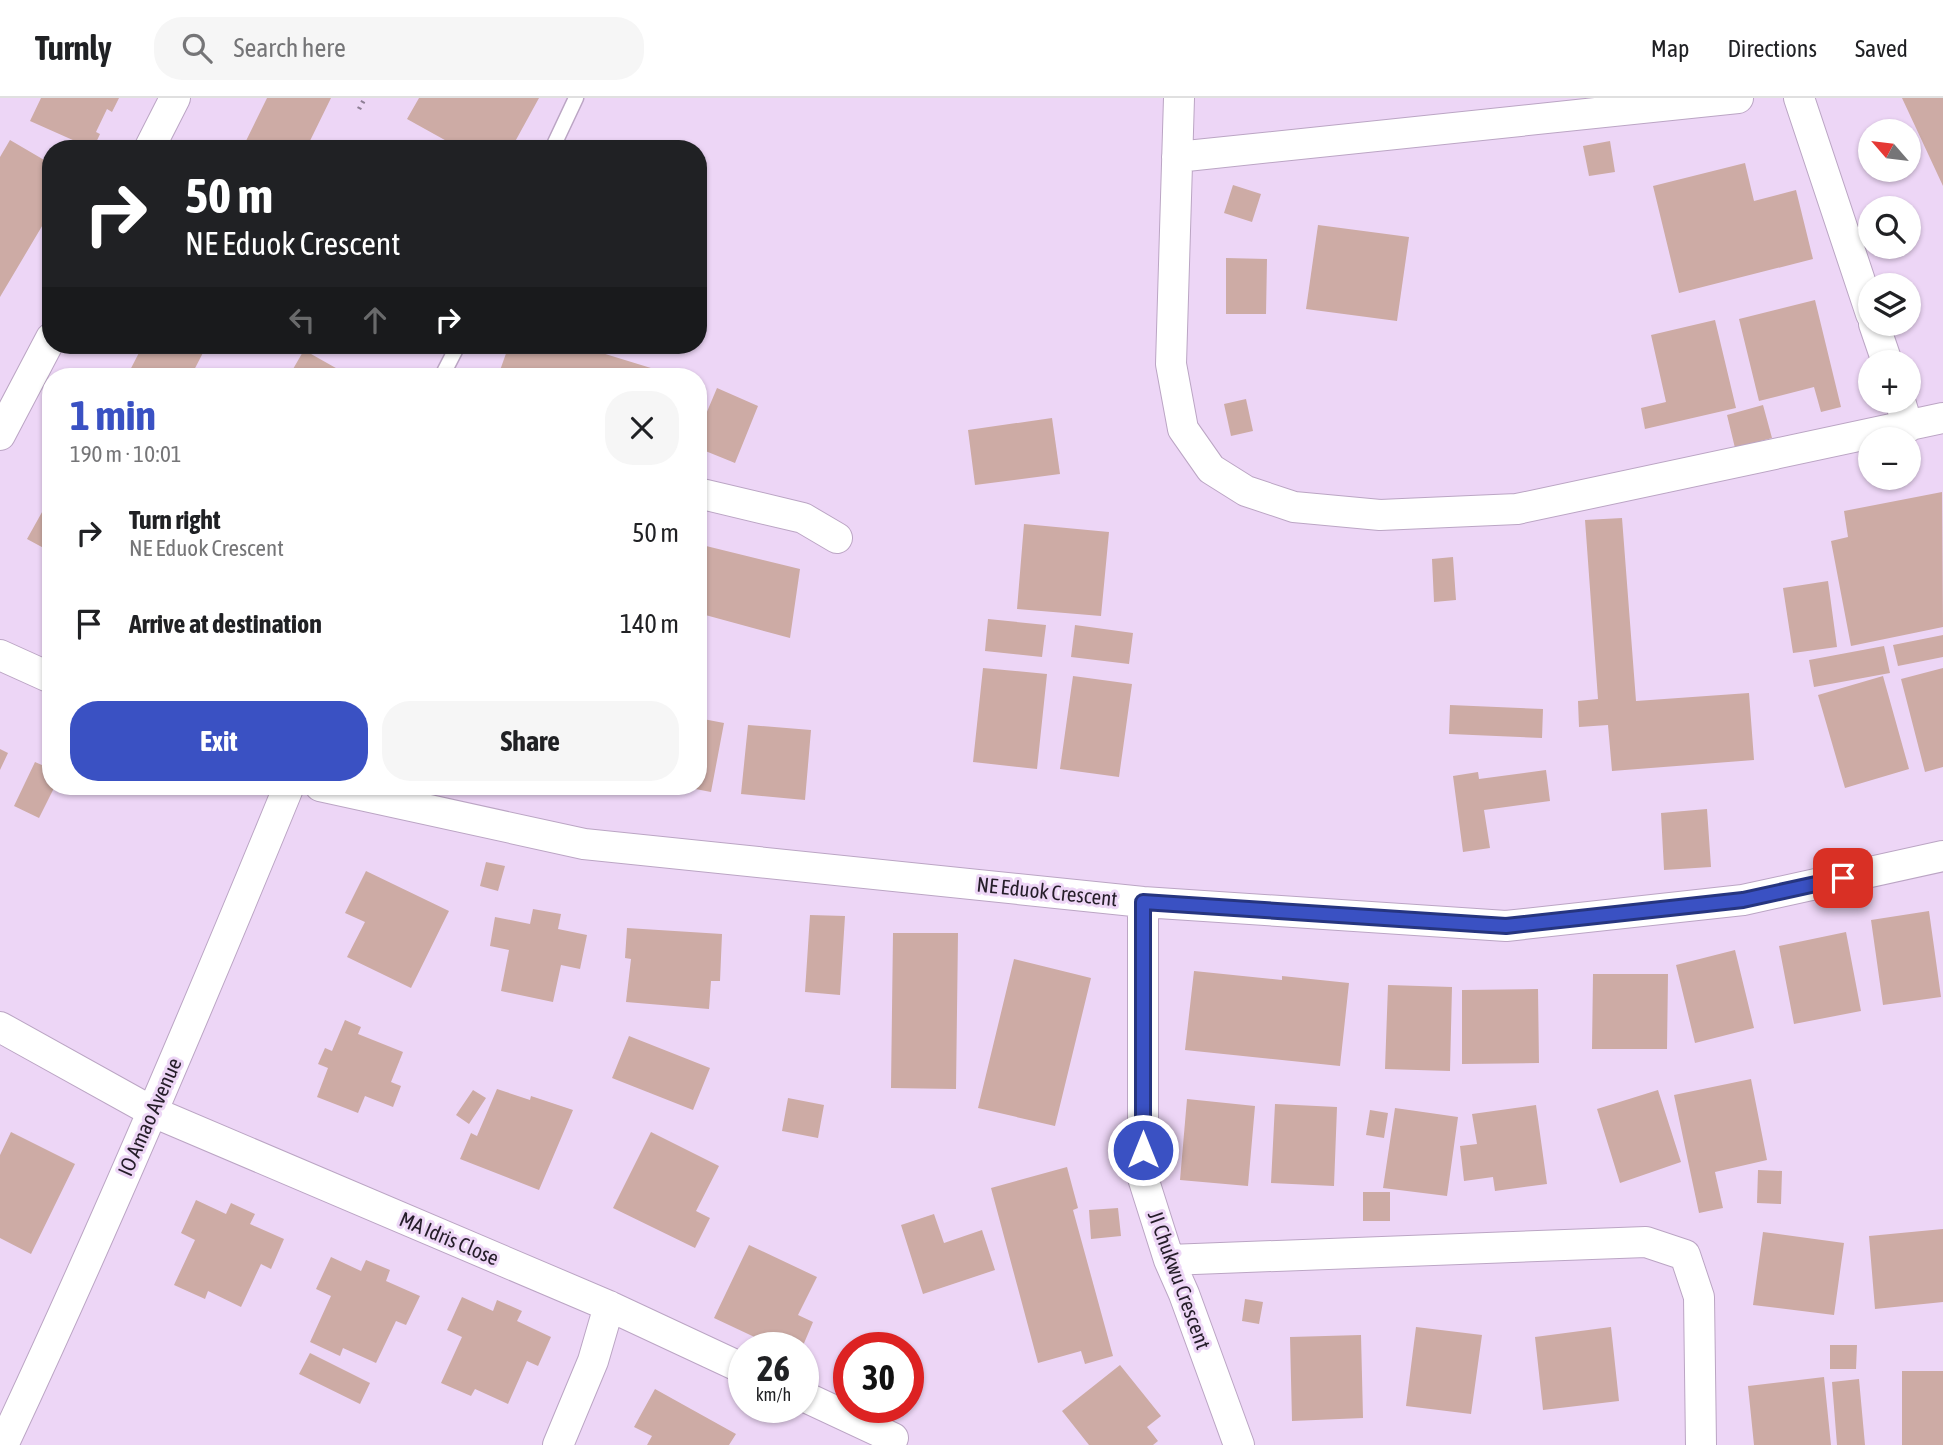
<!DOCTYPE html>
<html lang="en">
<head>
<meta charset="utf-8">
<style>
  :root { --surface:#fff; --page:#f6f6f6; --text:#202124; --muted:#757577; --line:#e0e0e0; --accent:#3a51c3 }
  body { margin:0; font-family:"Asap Condensed",sans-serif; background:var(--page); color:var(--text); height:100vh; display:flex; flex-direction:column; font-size:26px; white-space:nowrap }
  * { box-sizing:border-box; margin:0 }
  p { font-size:23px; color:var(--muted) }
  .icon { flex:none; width:38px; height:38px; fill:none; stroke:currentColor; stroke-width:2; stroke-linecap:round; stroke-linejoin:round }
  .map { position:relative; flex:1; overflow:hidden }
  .panel { position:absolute; left:42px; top:270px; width:665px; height:427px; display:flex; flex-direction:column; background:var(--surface); border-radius:28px; box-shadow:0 2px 5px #0004 }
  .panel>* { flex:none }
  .banner { position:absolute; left:42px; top:42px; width:665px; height:214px; border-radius:28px; box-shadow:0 2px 5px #0004; background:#202124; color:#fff; overflow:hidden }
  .needle { width:46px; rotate:298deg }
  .tools { position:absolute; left:1858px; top:21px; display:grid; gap:14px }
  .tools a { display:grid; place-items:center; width:63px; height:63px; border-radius:50%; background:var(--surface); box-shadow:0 2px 5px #0004; font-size:35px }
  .speed { position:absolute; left:728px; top:1234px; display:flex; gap:14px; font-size:35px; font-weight:700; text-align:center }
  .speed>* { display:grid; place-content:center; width:91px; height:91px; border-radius:50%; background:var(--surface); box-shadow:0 2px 5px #0004; line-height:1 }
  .speed small { font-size:18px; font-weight:400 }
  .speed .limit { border:10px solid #d22; background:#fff; color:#111 }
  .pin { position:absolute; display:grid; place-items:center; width:60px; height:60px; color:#fff; margin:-30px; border-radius:14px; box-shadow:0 4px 10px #0006 }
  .me { position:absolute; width:77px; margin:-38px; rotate:0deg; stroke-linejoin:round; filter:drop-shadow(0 0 5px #0008) }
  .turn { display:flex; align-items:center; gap:24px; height:147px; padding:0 28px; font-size:32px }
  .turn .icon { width:91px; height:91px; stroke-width:2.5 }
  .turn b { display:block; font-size:49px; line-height:60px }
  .lanes { display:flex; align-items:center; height:66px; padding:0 28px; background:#0003; justify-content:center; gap:35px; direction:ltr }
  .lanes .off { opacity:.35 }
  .round { display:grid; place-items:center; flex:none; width:74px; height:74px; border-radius:28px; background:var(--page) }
  .headline { display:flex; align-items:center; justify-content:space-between; height:119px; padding:0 28px }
  h1 { font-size:42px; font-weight:700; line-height:52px; color:var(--accent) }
  .action { display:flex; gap:14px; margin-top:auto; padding:14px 28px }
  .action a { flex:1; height:80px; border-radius:28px; background:var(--accent); color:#fff; font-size:28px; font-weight:700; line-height:80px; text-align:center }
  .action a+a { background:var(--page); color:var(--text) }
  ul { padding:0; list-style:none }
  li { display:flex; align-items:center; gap:21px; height:91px; padding:0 28px }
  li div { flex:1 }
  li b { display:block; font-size:26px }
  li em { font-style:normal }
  header { display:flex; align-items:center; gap:42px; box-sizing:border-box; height:98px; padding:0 35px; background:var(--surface); border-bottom:2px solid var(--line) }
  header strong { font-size:33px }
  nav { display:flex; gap:38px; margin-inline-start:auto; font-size:24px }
  .search { width:490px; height:63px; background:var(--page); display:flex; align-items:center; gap:18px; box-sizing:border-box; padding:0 24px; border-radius:28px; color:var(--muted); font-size:26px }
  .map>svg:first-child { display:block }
  .building { fill:#cdaba5 }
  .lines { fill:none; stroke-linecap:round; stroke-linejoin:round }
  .service-casing { stroke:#bba5c4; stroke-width:17 }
  .minor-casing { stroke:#bba5c4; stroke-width:32 }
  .path { stroke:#8e7f95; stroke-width:4.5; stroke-dasharray:2 5; stroke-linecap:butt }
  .service { stroke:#fff; stroke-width:14 }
  .minor { stroke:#fff; stroke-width:30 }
  .route-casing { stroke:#26357f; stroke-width:18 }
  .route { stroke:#3a51c3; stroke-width:12 }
  .labels { text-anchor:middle; stroke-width:6; stroke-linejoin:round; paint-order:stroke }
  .street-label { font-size:21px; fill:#251d29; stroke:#edd6f6 }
</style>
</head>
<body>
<header>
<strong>Turnly</strong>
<div class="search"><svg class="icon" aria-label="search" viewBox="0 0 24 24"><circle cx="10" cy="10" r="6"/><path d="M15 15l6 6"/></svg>Search here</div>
<nav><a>Map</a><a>Directions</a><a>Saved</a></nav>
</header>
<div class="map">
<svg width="1943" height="1347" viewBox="0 0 1943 1347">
  <rect width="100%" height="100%" fill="#edd6f6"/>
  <path class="building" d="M41,0H119L112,14L107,11L96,34L100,36L93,51L30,23Z
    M267,0H331L306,51H242Z
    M419,0H539L511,51H461L407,21Z
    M1902,0H1943V88Z
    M10,42L51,66V113L0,199V59Z
    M1610,43L1615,74L1589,78L1583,48Z
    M1745,65L1754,103L1796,92L1813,161L1679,195L1653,88Z
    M1233,87L1261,96L1252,124L1224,115Z
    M1318,127L1409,139L1397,223L1306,211Z
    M1226,160L1267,161L1266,216H1226Z
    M1815,202L1841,309L1821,314L1814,289L1759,303L1739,221Z
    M1715,222L1736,310L1645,331L1641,310L1666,304L1651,237Z
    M143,247H207L191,278H127Z
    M509,247H576L677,278H498Z
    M304,252L350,278H289Z
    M717,290L758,308L735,365L698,350V335Z
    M1246,301L1253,333L1231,338L1224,306Z
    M1763,307L1772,340L1735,350L1727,317Z
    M1052,320L1060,376L975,387L968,332Z
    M1942,394L1943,529L1851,548L1831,443L1848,439L1844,413Z
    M51,398V454L27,441Z
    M1622,420L1636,603L1749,595L1754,662L1612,673L1608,627L1579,629L1578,603L1598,601L1585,422Z
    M1024,426L1109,434L1101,518L1017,511Z
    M698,446L800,471L790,540L698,515Z
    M1453,459L1456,502L1434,504L1432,461Z
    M1828,483L1837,549L1793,555L1783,490Z
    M988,521L1046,527L1042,559L985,553Z
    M1075,527L1133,535L1129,566L1071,559Z
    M1943,537V559L1898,568L1893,547Z
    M1884,548L1890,575L1814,589L1809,562Z
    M983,570L1047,576L1037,671L973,664Z
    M1943,570V669L1925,674L1901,581Z
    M1073,578L1132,586L1119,679L1060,671Z
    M1883,578L1909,671L1845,690L1818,597Z
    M1450,607L1543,611L1542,640L1449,636Z
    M698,620L724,625L711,694L685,689L698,688Z
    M748,627L811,632L805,702L741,696Z
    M0,651L8,655L0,672Z
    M35,664L51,671V688H55L39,720L14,708Z
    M1546,672L1550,703L1484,712L1490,750L1463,754L1453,678L1478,674L1479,681Z
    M1707,711L1711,769L1664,772L1661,715Z
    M486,764L505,768L498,793L480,788Z
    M366,773L449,813L411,890L347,859L365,824L345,815Z
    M533,811L561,816L558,831L587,837L580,871L561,867L553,904L501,893L509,852L490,848L495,819L530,826Z
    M1929,813L1941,899L1883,907L1871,822Z
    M810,817L845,818L840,897L805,894Z
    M627,830L722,836L720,883H711L709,911L626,904L631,861L625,860Z
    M1846,834L1861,913L1794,926L1779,848Z
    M893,835H958L956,991L891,990Z
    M1735,852L1754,930L1695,945L1676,867Z
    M1014,861L1091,880L1055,1028L978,1010Z
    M1194,873L1282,882V878L1349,885L1340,968L1185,952Z
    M1593,876H1668L1667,951H1592Z
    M1388,887L1452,889L1450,973L1385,971Z
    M1538,891L1539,965L1462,966V892Z
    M345,922L361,929L358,936L403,954L391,984L401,988L393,1009L365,998L358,1015L317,999L328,970L318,966L325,950L332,953Z
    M629,938L710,970L693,1012L612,980Z
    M1751,981L1767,1062L1715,1074L1723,1110L1699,1115L1674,997Z
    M497,991L530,1002L531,998L573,1012L539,1092L460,1061L471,1035L477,1038Z
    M473,992L486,1000L469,1026L456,1017Z
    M1658,992L1681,1064L1620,1085L1597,1011Z
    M788,1000L824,1007L818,1040L782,1033Z
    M1187,1001L1255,1008L1248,1088L1180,1082Z
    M1275,1006L1337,1009L1334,1088L1271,1085Z
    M1536,1007L1547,1086L1495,1093L1493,1079L1464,1083L1460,1048L1477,1046L1472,1016Z
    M1395,1010L1458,1019L1447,1098L1383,1090Z
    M1370,1012L1388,1015L1384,1040L1366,1037Z
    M11,1034L75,1066L31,1156L0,1140V1057Z
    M651,1034L719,1068L696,1113L710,1120L695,1150L613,1110Z
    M1067,1069L1078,1110L1073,1112L1113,1258L1085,1266L1081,1253L1038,1265L991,1090Z
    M1758,1072L1782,1073L1781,1106L1757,1105Z
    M1363,1094H1390V1123H1363Z
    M196,1102L226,1116L231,1105L255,1116L250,1126L284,1141L271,1171L261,1166L241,1209L208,1193L205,1201L174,1187L195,1142L181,1135Z
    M1118,1110L1121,1138L1091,1141L1089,1112Z
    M934,1116L944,1145L982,1132L995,1172L923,1196L901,1127Z
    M1943,1131V1204L1875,1211L1869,1138Z
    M1763,1134L1844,1145L1834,1217L1753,1207Z
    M749,1147L817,1179L798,1217L813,1224L802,1250H778L714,1220Z
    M331,1159L361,1173L366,1162L390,1172L386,1183L420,1198L406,1227L396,1223L376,1265L343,1250L340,1258L310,1244L331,1198L316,1191Z
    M462,1199L493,1213L497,1202L522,1213L517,1223L551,1239L538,1268L527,1263L508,1306L475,1291L471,1298L441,1285L462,1239L447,1232Z
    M1245,1201L1263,1204L1259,1226L1242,1223Z
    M1416,1229L1482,1237L1471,1316L1406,1308Z
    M1611,1229L1619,1303L1543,1312L1535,1239Z
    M1361,1237L1363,1320L1292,1323L1290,1239Z
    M1830,1247H1857L1856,1271H1830Z
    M310,1255L370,1285L360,1306L299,1276Z
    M1120,1267L1161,1318L1147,1329L1158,1343L1153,1347H1089L1062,1313Z
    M1902,1273H1943V1347H1902Z
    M1824,1279L1831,1347H1754L1748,1288Z
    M1859,1281L1865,1347H1837L1832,1284Z
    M655,1291L736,1336L729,1347H647L652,1338L634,1329Z"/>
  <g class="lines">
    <defs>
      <path id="service" d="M552,51L576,0
        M442,278L458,247"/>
      <path id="minor" d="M1179,0L1171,266L1183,331L1211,371L1246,393L1294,409L1380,417L1517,411L1943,320
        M1799,0L1871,216
        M149,51L175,0
        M1177,59L1738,0
        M1874,226L1887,264
        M1900,303L1908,329
        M0,337L51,240
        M698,395L803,420L837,440
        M0,557L51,580
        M320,688L584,746L1143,804L1506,828L1743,802L1943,758
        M1143,804V1080L1169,1162L1184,1196L1239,1347
        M0,929L153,1014L609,1208L744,1271
        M1169,1162L1646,1144L1685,1157L1699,1199L1701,1347
        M803,1298L893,1340
        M3,1347C105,1130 198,910 289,688
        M558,1347L593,1263L609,1208"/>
    </defs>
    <use href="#service" class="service-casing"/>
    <use href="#minor" class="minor-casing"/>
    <path class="path" d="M359,11L365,0"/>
    <use href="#service" class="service"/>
    <use href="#minor" class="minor"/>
  </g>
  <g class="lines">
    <defs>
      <path id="route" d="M1143,1052V804L1506,828L1743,802L1843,780"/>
    </defs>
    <use href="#route" class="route-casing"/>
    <use href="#route" class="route"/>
  </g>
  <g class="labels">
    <g class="street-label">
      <text transform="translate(1047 794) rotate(6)" y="7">NE Eduok Crescent</text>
      <text transform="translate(150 1019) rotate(-66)" y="7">IO Amao Avenue</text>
      <text transform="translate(449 1141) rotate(23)" y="7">MA Idris Close</text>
      <text transform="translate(1179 1182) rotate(70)" y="7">JI Chukwu Crescent</text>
    </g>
  </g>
</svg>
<div class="tools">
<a><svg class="needle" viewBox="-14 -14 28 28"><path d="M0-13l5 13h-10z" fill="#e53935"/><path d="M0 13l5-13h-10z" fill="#757577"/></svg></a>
<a><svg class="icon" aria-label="search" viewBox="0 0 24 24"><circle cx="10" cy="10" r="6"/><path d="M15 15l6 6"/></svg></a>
<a><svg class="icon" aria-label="layers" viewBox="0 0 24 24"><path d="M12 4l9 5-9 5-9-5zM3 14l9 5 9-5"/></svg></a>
<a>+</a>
<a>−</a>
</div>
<div class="speed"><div>26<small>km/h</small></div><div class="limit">30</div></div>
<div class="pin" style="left:1843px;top:780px;background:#d93025"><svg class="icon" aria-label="arrive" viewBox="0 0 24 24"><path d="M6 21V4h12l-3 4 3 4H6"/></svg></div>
<svg class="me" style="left:1143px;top:1052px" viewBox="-20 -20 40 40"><circle r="17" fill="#3a51c3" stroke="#fff" stroke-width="3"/><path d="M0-11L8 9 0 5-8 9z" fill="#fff"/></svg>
<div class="banner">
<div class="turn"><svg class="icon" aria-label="right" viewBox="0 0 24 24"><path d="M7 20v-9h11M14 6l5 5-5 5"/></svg><div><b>50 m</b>NE Eduok Crescent</div></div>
<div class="lanes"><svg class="icon off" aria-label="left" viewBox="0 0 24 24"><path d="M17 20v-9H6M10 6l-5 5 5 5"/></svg><svg class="icon off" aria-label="ahead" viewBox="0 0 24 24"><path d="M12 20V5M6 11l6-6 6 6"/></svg><svg class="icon" aria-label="right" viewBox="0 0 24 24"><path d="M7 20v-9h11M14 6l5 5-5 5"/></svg></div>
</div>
<section class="panel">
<div class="headline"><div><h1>1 min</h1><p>190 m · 10:01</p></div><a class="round"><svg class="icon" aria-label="close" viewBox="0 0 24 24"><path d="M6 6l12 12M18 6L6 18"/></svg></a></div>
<ul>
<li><svg class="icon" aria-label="right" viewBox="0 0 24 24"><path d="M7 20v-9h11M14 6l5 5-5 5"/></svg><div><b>Turn right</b><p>NE Eduok Crescent</p></div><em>50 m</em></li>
<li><svg class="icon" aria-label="arrive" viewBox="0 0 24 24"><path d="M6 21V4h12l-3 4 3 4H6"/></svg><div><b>Arrive at destination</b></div><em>140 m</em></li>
</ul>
<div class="action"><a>Exit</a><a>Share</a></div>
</section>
</div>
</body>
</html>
